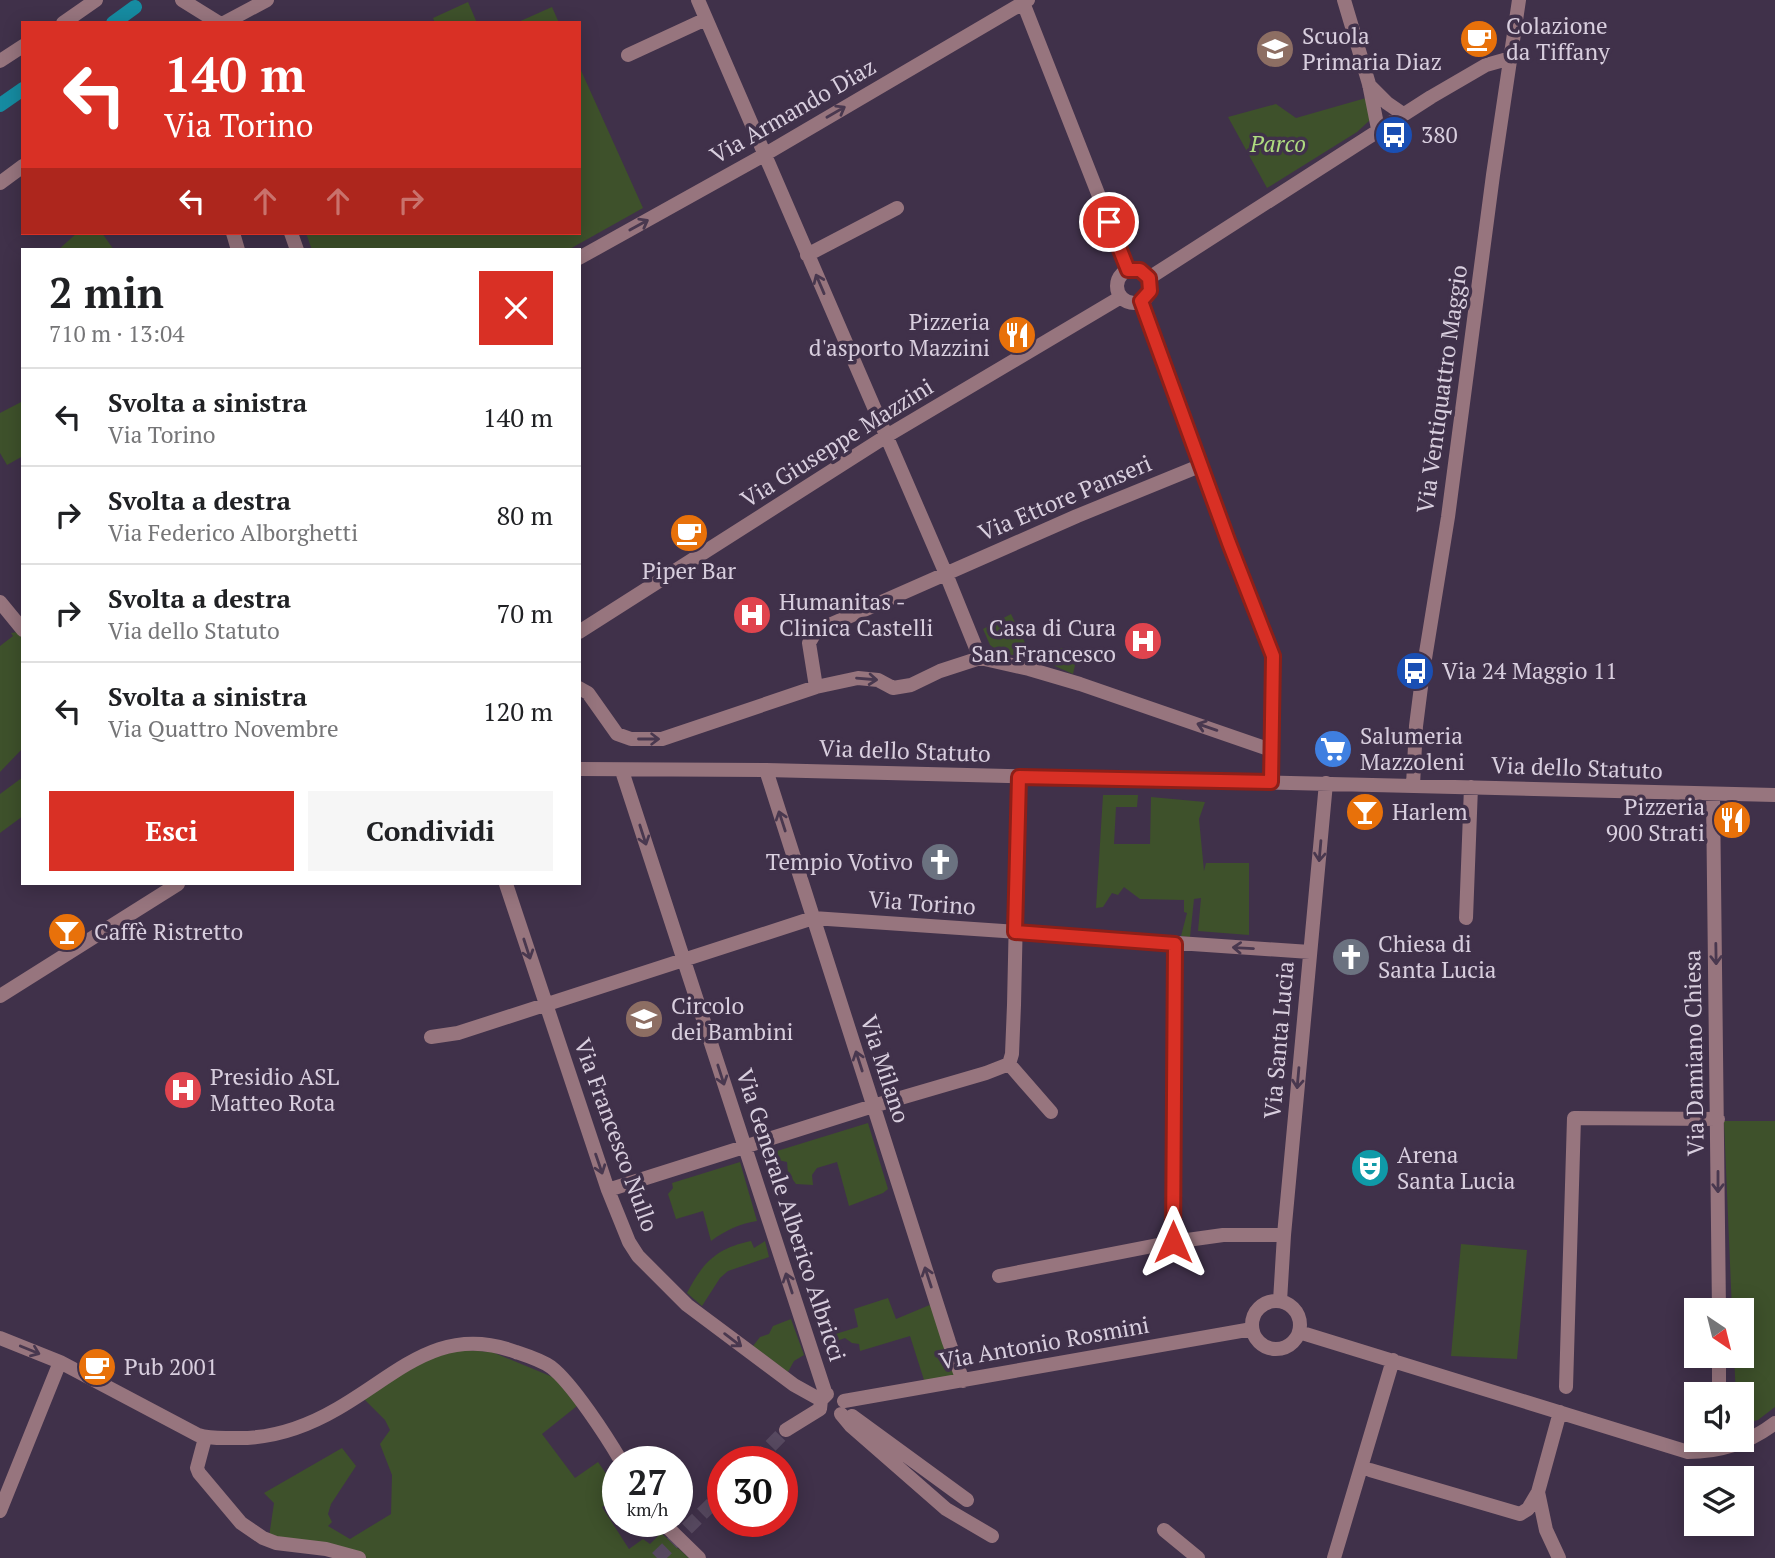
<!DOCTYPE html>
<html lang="it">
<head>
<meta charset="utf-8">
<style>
  :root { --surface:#fff; --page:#f6f6f6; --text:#202124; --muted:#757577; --line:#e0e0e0; --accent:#d93025 }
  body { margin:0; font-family:"PT Serif",serif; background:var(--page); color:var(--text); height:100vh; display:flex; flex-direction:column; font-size:26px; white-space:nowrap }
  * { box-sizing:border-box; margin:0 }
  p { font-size:23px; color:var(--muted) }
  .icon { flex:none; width:38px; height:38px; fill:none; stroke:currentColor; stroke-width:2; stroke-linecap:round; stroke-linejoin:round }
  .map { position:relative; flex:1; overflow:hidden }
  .details { position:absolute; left:21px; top:248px; width:560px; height:637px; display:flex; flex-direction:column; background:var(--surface); border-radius:0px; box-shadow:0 4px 18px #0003 }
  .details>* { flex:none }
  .top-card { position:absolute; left:21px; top:21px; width:560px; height:214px; border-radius:0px; box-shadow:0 4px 18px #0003; background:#d93025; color:#fff; overflow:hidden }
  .needle { width:46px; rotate:145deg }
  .buttons { position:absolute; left:1684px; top:1298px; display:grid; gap:14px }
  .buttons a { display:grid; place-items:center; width:70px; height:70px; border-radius:0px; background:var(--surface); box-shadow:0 4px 18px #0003; font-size:35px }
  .speed { position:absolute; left:602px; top:1446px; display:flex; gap:14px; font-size:35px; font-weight:700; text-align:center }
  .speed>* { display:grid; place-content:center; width:91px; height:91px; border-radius:50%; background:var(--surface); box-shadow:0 4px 18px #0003; line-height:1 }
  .speed small { font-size:18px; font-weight:400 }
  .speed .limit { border:10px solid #d22; background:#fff; color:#111 }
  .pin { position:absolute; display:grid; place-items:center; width:60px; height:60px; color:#fff; margin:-30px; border:4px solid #fff; border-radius:50%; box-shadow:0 2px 7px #0007 }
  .me { position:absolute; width:77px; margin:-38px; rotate:0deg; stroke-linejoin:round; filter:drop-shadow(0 0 5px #0008) }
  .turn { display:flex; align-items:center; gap:24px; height:147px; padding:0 28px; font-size:32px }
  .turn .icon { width:91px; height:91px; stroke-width:2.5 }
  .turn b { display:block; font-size:49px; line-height:60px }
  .lanes { display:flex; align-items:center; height:66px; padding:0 28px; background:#0003; justify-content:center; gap:35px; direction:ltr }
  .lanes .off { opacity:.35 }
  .round { display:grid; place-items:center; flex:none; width:74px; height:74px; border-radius:0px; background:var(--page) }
  .head { display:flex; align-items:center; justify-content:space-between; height:119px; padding:0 28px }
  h1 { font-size:42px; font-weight:800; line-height:52px }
  .cta { display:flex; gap:14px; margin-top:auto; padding:14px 28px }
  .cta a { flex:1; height:80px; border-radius:0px; background:var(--accent); color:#fff; font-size:28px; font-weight:800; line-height:80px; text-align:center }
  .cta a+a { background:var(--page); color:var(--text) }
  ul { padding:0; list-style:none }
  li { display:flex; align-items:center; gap:21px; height:98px; padding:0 28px; border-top:2px solid var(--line) }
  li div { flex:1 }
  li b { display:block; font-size:26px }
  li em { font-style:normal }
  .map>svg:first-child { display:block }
  .green { fill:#3e512b }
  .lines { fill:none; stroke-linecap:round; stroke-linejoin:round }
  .canal { stroke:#168ba1; stroke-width:14 }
  .minor-tunnel { stroke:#574960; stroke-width:14; stroke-dasharray:14 7; stroke-linecap:butt }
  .minor { stroke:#97757e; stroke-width:14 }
  .oneway { stroke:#49384f }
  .route-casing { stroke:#8d1f18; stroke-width:18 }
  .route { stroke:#d93025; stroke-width:12 }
  .labels { text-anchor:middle; stroke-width:7; stroke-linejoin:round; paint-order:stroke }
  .poi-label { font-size:23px; fill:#d8cede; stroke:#40314a; text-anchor:start }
  .street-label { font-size:23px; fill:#d8cede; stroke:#40314a }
  .park-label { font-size:23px; font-style:italic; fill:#afdc80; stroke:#40314a }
</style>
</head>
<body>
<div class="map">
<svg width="1775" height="1558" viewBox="0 0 1775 1558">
  <rect width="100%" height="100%" fill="#40314a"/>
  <path class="green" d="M468,2L477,23H435L433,18Z
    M552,7L559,23H516Z
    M579,66L643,208L568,250H312L306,233H579Z
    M1366,98L1370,120L1357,132L1267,188L1228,117L1276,104L1296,118Z
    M77,233H102L114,250H58Z
    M23,401V456L7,465L0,453V413Z
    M1011,614L1028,649L1079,648L1073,674L1048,663L999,652L990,645L983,629Z
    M17,632L23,639V748L0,772V646L13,636L11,633Z
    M23,777V816L0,833V794Z
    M1103,795H1138L1137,807H1116L1114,844H1150L1151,797L1205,802L1199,819L1204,871L1206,863H1249V935L1198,931L1201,898L1194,899L1190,937L1181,936L1187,913L1184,912V900L1140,899L1124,887L1118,895L1112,893L1103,907L1096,908Z
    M1724,1121H1775V1407L1758,1420L1741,1424V1395H1736L1734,1356H1741V1311H1732Z
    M868,1123L888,1189L883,1193L849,1206L837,1162L817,1168L812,1175L813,1185L796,1184L788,1173L787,1162L778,1160L767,1163L764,1155Z
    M740,1162L757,1221C739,1224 726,1230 711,1241L703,1211L676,1219L668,1194L673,1188L672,1183Z
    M751,1241L754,1248L765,1241L769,1257L728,1271L720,1278L702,1306L687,1293C703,1262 717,1248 751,1241Z
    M1461,1244L1527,1250L1517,1359L1451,1356Z
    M888,1298L896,1319L932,1304L957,1377L924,1380L910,1336L860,1351L859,1344L852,1343L845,1338L828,1344L826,1337L858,1327L854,1309Z
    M791,1319L804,1355L794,1361L788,1372L753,1346L760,1337L769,1334L773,1326Z
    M464,1350L492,1352L555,1378L577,1406L542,1434L575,1478L598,1462L618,1491V1497L602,1507L629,1549L643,1539L650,1544L661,1533L689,1558H367L327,1546L269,1537L274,1503L264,1493L342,1448L356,1466L331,1504L328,1514L332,1522L328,1526L350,1539L391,1514L392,1475L380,1444L390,1430L385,1420L363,1398C397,1375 423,1356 464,1350Z"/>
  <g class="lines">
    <path class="canal" d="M113,23L135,7
      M0,105L23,89"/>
    <path class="minor-tunnel" d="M756,1461L786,1430
      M657,1558L723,1493"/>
    <path class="minor" d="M182,0L219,23
      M698,0L946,574L980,658
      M1022,0L1128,270
      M1344,0L1369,84L1378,129
      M63,23L96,0
      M224,23L267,0
      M628,55L706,19
      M0,61L23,46
      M1369,85L1387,103L1403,114
      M0,183L23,166
      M233,233L238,250
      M291,233L297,250
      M807,255L897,208
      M579,258L764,155L1028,0
      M1117 286a17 17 0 1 1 34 0a17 17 0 1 1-34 0Z
      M1149,278L1431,97L1486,65L1511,58
      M1141,301L1229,543L1274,656L1271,782
      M0,602L23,630
      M579,632L885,437L1121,297
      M816,687L809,643L816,631L1077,516L1202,465
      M579,688L588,693L617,734L631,739H662L816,687L858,678L878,680L893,688L911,685L940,671L980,658L1029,669L1080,684L1271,750
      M579,769L766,770L1775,795
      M766,770L949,1342L963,1381
      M622,771L826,1395
      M1019,777L1014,1005L1012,1054L1009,1064L1051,1112
      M1413,785L1416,726L1423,671L1448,517L1493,175L1519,0
      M1713,795L1719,1311
      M506,884L608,1190L629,1242L638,1256L687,1305L794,1385L821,1400
      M1466,918L1471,787
      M0,996L178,884
      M431,1037L458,1033L813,918L1310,952
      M608,1190L873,1106L986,1073L1009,1064
      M1173,1242L1175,944
      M999,1276L1173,1242L1223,1235H1284
      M1252 1325a24 24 0 1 1 48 0a24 24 0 1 1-48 0Z
      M1280,1301L1284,1235L1326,783
      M1299,1332L1688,1452C1720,1452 1749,1443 1775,1423
      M0,1338L60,1362L198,1435C210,1439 223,1438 235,1438C270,1439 306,1427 337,1409C397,1375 440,1323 516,1352C528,1356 541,1360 551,1367C572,1383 607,1437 621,1461
      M1566,1387L1574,1118L1718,1119
      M1719,1395V1356
      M844,1401L1252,1329
      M841,1414L851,1426L946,1509L992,1536
      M852,1416L967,1500
      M786,1430L820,1409L821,1400L827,1394
      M205,1438L197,1468L199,1473L241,1523L263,1538L276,1543L326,1549L359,1558
      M1370,1470L1520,1514L1528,1509L1538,1492
      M0,1511L60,1362
      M661,1521L699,1558
      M1164,1530L1198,1558
      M1334,1558L1393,1360
      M1559,1558L1546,1530L1538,1492L1560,1412"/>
  </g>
  <defs><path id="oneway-shaft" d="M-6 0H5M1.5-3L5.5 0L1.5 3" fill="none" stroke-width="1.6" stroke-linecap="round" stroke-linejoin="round" transform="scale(1.75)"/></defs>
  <g class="oneway">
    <use href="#oneway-shaft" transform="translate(836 112) rotate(-30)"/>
    <use href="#oneway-shaft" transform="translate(639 225) rotate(-29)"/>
    <use href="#oneway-shaft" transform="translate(820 284) rotate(-113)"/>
    <use href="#oneway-shaft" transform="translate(867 679) rotate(5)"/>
    <use href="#oneway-shaft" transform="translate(1207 727) rotate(-161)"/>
    <use href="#oneway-shaft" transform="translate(649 739)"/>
    <use href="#oneway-shaft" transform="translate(782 821) rotate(-108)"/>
    <use href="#oneway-shaft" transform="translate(643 835) rotate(72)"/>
    <use href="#oneway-shaft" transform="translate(1320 851) rotate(95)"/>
    <use href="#oneway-shaft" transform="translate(1243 948) rotate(-177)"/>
    <use href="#oneway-shaft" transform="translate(527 949) rotate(72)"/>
    <use href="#oneway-shaft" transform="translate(1716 954) rotate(89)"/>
    <use href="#oneway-shaft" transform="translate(859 1061) rotate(-108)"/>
    <use href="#oneway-shaft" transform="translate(721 1075) rotate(72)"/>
    <use href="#oneway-shaft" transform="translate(1298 1078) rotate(95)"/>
    <use href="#oneway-shaft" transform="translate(599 1164) rotate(71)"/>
    <use href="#oneway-shaft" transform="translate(1718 1182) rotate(90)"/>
    <use href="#oneway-shaft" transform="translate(928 1277) rotate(-108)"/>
    <use href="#oneway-shaft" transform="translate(789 1283) rotate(-108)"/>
    <use href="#oneway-shaft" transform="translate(733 1340) rotate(37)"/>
    <use href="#oneway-shaft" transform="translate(30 1350) rotate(22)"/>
  </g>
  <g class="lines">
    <defs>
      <path id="route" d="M1109,222L1128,270H1140L1149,278L1150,291L1141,301L1229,543L1273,656L1271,782L1019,777L1015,932L1175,944L1173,1242"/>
    </defs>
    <use href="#route" class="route-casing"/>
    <use href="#route" class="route"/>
  </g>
  <defs>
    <symbol id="cafe-disc" viewBox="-11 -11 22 22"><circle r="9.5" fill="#e8710a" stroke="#40314a"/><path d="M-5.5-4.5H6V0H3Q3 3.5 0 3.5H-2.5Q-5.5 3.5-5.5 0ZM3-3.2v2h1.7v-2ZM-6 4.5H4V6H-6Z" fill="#fff"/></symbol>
    <symbol id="school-disc" viewBox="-11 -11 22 22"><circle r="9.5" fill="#8d6e63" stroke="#40314a"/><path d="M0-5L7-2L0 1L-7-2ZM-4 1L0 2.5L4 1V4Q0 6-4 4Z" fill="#fff"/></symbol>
    <symbol id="bus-disc" viewBox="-11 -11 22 22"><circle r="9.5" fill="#1a4fb4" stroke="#40314a"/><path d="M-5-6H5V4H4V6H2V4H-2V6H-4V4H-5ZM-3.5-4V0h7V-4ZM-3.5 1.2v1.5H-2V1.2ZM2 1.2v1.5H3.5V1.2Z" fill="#fff"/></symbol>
    <symbol id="restaurant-disc" viewBox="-11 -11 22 22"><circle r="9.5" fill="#e8710a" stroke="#40314a"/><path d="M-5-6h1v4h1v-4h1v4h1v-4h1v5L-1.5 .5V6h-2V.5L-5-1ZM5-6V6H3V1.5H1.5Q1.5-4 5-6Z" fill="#fff"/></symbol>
    <symbol id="hospital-disc" viewBox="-11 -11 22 22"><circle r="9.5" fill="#e0444e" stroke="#40314a"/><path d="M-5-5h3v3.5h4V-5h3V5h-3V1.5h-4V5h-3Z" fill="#fff"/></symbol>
    <symbol id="supermarket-disc" viewBox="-11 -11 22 22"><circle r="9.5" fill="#3f7fe0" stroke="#40314a"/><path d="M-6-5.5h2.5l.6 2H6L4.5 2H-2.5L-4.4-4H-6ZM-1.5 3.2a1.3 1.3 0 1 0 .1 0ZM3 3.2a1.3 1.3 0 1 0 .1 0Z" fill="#fff"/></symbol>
    <symbol id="bar-disc" viewBox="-11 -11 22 22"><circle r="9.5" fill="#e8710a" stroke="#40314a"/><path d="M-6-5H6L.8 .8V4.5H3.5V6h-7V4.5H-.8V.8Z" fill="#fff"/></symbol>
    <symbol id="church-disc" viewBox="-11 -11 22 22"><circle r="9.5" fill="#6b7280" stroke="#40314a"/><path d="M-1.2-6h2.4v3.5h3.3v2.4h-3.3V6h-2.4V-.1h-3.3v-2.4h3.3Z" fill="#fff"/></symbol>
    <symbol id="theatre-disc" viewBox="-11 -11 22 22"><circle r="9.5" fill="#0f9aa8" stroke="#40314a"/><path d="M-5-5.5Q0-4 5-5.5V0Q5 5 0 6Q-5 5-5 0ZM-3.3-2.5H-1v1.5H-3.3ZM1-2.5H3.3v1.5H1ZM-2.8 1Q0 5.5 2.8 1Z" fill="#fff"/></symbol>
  </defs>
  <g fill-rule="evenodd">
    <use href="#cafe-disc" x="1457" y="17" width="44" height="44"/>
    <use href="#school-disc" x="1253" y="27" width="44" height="44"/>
    <use href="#bus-disc" x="1372" y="113" width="44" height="44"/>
    <use href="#restaurant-disc" x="995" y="313" width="44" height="44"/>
    <use href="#cafe-disc" x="667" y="511" width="44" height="44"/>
    <use href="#hospital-disc" x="730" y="593" width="44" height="44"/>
    <use href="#hospital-disc" x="1121" y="619" width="44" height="44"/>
    <use href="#bus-disc" x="1393" y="649" width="44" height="44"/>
    <use href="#supermarket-disc" x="1311" y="727" width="44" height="44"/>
    <use href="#bar-disc" x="1343" y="790" width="44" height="44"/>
    <use href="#restaurant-disc" x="1710" y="798" width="44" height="44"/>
    <use href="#church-disc" x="918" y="840" width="44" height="44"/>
    <use href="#bar-disc" x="45" y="910" width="44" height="44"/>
    <use href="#church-disc" x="1329" y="935" width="44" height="44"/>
    <use href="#school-disc" x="622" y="997" width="44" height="44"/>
    <use href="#hospital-disc" x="161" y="1068" width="44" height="44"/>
    <use href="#theatre-disc" x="1348" y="1146" width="44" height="44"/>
    <use href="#cafe-disc" x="75" y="1345" width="44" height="44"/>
  </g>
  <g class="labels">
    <g class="poi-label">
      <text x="1506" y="34">Colazione<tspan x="1506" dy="26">da Tiffany</tspan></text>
      <text x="1302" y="44">Scuola<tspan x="1302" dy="26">Primaria Diaz</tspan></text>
      <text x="1421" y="143">380</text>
      <text x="990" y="330" text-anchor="end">Pizzeria<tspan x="990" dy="26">d'asporto Mazzini</tspan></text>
      <text x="689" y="579" text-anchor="middle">Piper Bar</text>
      <text x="779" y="610">Humanitas -<tspan x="779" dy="26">Clinica Castelli</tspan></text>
      <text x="1116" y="636" text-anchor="end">Casa di Cura<tspan x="1116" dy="26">San Francesco</tspan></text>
      <text x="1442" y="679">Via 24 Maggio 11</text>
      <text x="1360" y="744">Salumeria<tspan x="1360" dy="26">Mazzoleni</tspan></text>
      <text x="1705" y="815" text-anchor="end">Pizzeria<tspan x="1705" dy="26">900 Strati</tspan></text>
      <text x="1392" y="820">Harlem</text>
      <text x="913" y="870" text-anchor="end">Tempio Votivo</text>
      <text x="94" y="940">Caffè Ristretto</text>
      <text x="1378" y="952">Chiesa di<tspan x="1378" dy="26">Santa Lucia</tspan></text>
      <text x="671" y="1014">Circolo<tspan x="671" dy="26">dei Bambini</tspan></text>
      <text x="210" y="1085">Presidio ASL<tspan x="210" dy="26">Matteo Rota</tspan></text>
      <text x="1397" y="1163">Arena<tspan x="1397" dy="26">Santa Lucia</tspan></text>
      <text x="124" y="1375">Pub 2001</text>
    </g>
    <g class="street-label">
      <text transform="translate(793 111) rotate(-30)" y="8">Via Armando Diaz</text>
      <text transform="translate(1442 389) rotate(-82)" y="8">Via Ventiquattro Maggio</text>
      <text transform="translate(837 443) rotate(-32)" y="8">Via Giuseppe Mazzini</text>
      <text transform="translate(1065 498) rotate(-23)" y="8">Via Ettore Panseri</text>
      <text transform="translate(905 751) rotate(2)" y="8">Via dello Statuto</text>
      <text transform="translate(1577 768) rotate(2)" y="8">Via dello Statuto</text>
      <text transform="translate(922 903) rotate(4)" y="8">Via Torino</text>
      <text transform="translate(1279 1040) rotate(-85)" y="8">Via Santa Lucia</text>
      <text transform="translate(1694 1053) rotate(-91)" y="8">Via Damiano Chiesa</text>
      <text transform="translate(885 1069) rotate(72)" y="8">Via Milano</text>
      <text transform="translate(616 1135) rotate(70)" y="8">Via Francesco Nullo</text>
      <text transform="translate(791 1215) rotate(72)" y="8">Via Generale Alberico Albricci</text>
      <text transform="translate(1044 1343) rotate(-10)" y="8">Via Antonio Rosmini</text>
    </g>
    <g class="park-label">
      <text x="1278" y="152">Parco</text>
    </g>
  </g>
</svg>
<div class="buttons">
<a><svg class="needle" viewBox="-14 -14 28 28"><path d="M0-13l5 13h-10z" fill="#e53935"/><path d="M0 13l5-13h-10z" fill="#757577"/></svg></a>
<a><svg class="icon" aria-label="sound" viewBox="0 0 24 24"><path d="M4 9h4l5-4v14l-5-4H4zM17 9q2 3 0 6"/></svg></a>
<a><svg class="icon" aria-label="layers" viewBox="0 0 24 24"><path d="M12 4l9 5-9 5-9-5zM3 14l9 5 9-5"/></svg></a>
</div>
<div class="speed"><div>27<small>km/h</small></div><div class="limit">30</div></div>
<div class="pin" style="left:1109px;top:222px;background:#d93025"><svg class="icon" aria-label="arrive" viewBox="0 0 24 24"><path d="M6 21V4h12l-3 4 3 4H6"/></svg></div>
<svg class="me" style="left:1173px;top:1242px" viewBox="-20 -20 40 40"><path d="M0-17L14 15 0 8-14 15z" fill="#d93025" stroke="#fff" stroke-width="4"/></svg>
<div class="top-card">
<div class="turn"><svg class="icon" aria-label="left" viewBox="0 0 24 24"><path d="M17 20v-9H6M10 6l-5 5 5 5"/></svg><div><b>140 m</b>Via Torino</div></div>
<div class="lanes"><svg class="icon" aria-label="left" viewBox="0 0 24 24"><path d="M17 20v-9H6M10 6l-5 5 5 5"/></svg><svg class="icon off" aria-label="ahead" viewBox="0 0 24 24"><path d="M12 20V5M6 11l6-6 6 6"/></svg><svg class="icon off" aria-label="ahead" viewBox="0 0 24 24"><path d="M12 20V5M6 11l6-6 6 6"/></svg><svg class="icon off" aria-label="right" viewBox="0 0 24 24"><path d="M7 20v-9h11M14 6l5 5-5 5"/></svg></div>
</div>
<section class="details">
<div class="head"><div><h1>2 min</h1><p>710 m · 13:04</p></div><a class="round" style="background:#d93025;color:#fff"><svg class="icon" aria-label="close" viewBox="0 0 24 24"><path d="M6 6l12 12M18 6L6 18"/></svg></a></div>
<ul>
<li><svg class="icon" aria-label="left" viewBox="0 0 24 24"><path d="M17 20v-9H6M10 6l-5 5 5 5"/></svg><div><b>Svolta a sinistra</b><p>Via Torino</p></div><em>140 m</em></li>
<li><svg class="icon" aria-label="right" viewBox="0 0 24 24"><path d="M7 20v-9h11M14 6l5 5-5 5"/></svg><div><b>Svolta a destra</b><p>Via Federico Alborghetti</p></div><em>80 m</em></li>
<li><svg class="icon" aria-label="right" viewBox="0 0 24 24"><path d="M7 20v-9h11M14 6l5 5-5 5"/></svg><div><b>Svolta a destra</b><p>Via dello Statuto</p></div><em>70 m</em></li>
<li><svg class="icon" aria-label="left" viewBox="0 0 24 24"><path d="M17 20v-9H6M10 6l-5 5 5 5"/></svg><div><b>Svolta a sinistra</b><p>Via Quattro Novembre</p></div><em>120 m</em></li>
</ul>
<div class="cta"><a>Esci</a><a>Condividi</a></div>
</section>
</div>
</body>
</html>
